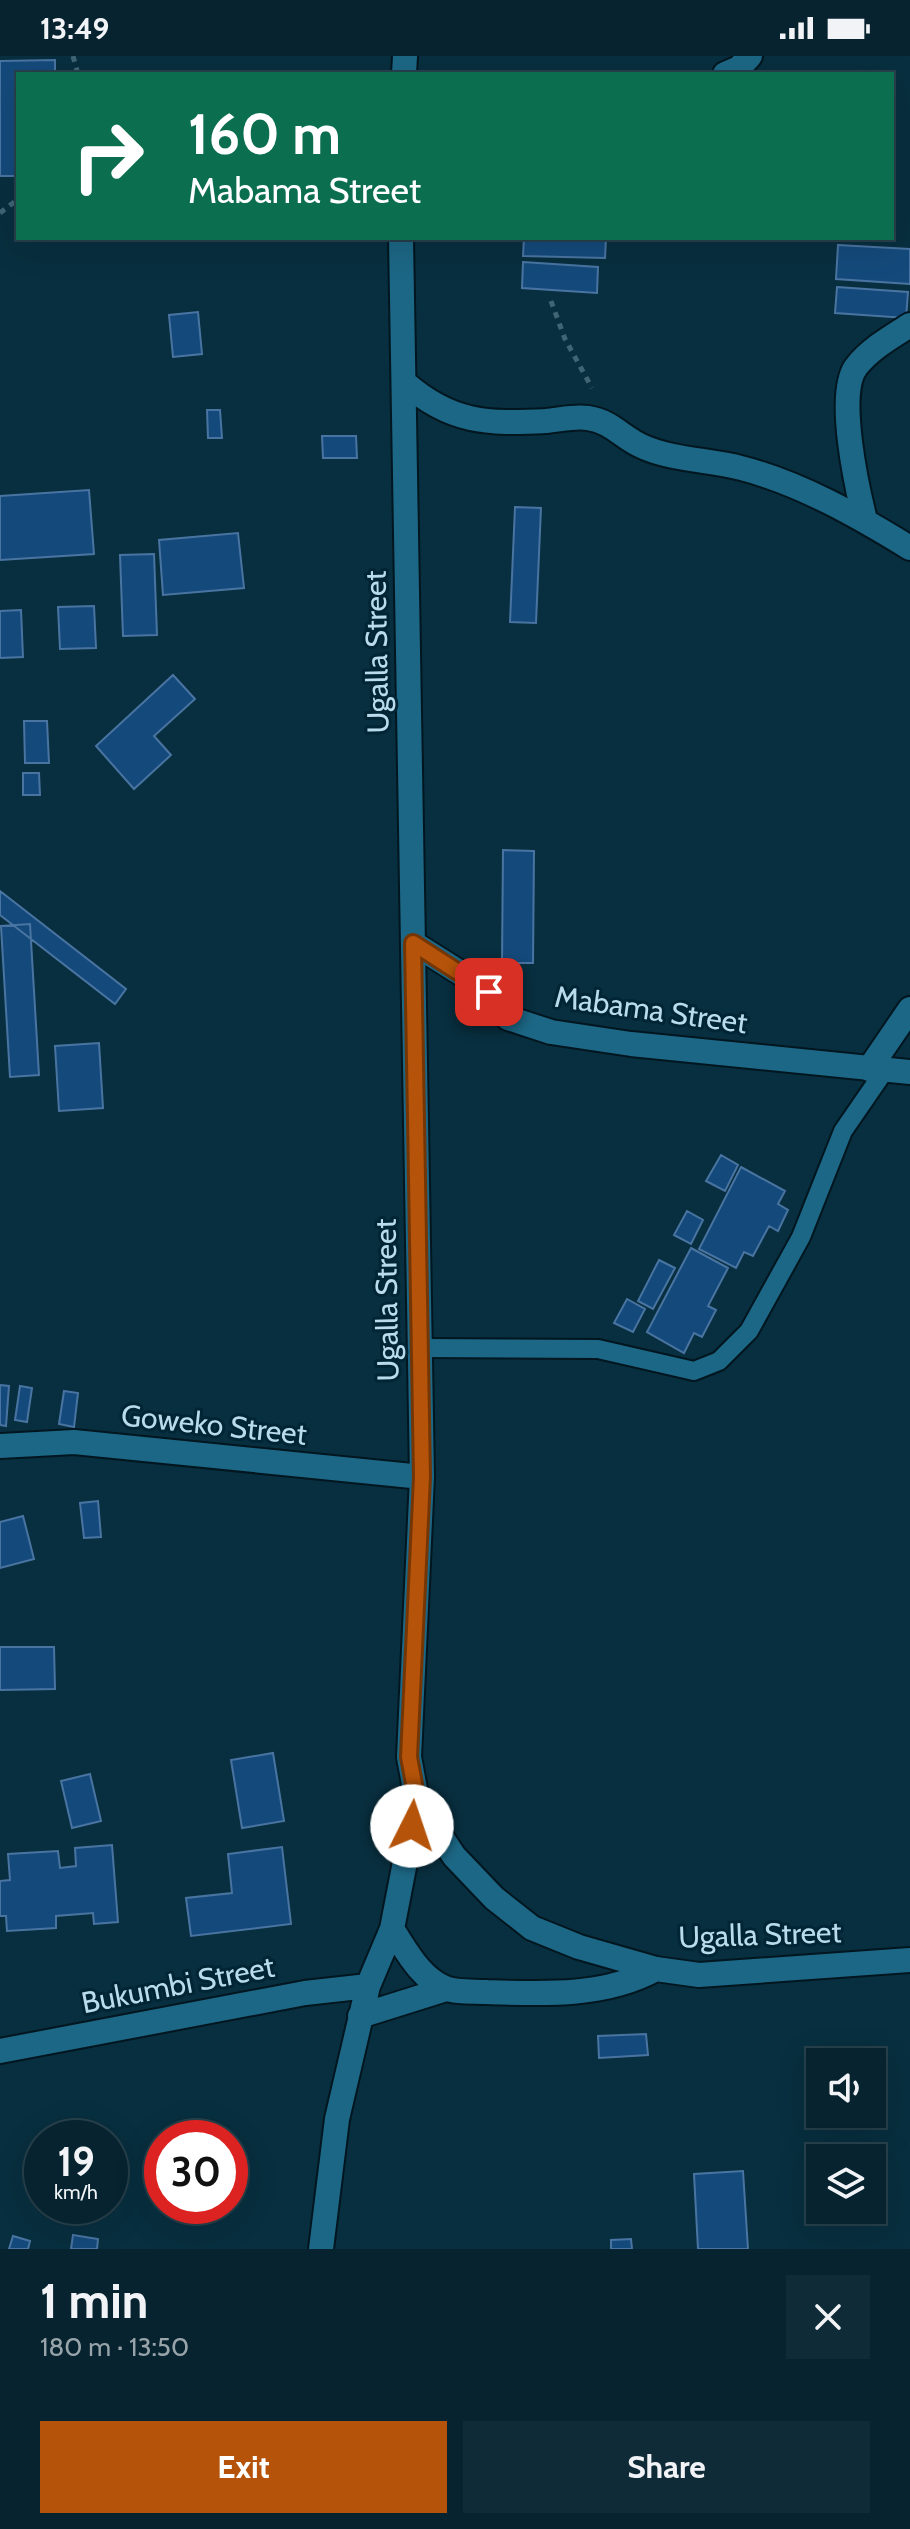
<!DOCTYPE html>
<html lang="en">
<head>
<meta charset="utf-8">
<style>
  :root { --surface:#06232f; --page:#0f2b37; --text:#f1f3f6; --muted:#98a4aa; --line:#27404b; --accent:#b45309 }
  body { margin:0; font-family:Cabin,sans-serif; background:var(--page); color:var(--text); height:100vh; display:flex; flex-direction:column; font-size:30px; white-space:nowrap }
  * { box-sizing:border-box; margin:0 }
  p { font-size:26px; color:var(--muted) }
  .icon { flex:none; width:44px; height:44px; fill:none; stroke:currentColor; stroke-width:2; stroke-linecap:round; stroke-linejoin:round }
  .map { position:relative; height:2193px; overflow:hidden }
  .details { display:flex; flex-direction:column; background:var(--surface); flex:1 }
  .details>* { flex:none }
  .guide { position:absolute; left:16px; top:16px; width:878px; height:168px; border-radius:0px; box-shadow:0 8px 32px #0002,0 0 0 2px var(--line); background:#0b6e4f; color:#fff; overflow:hidden }
  .buttons { position:absolute; left:806px; top:1992px; display:grid; gap:16px }
  .buttons a { display:grid; place-items:center; width:80px; height:80px; border-radius:0px; background:var(--surface); box-shadow:0 8px 32px #0002,0 0 0 2px var(--line); font-size:40px }
  .speed { position:absolute; left:24px; top:2064px; display:flex; gap:16px; font-size:40px; font-weight:700; text-align:center }
  .speed>* { display:grid; place-content:center; width:104px; height:104px; border-radius:50%; background:var(--surface); box-shadow:0 8px 32px #0002,0 0 0 2px var(--line); line-height:1 }
  .speed small { font-size:20px; font-weight:400 }
  .speed .limit { border:12px solid #d22; background:#fff; color:#111 }
  .pin { position:absolute; display:grid; place-items:center; width:68px; height:68px; color:#fff; margin:-34px; border-radius:16px; box-shadow:0 4px 12px #0006 }
  .me { position:absolute; width:88px; margin:-44px; rotate:4deg; stroke-linejoin:round; filter:drop-shadow(0 0 6px #0008) }
  .turn { display:flex; align-items:center; gap:28px; height:168px; padding:0 40px; font-size:36px }
  .turn .icon { width:104px; height:104px; stroke-width:2.5 }
  .turn b { display:block; font-size:56px; line-height:68px }
  .round { display:grid; place-items:center; flex:none; width:84px; height:84px; border-radius:0px; background:var(--page) }
  .overview { display:flex; align-items:center; justify-content:space-between; height:136px; padding:0 40px }
  h1 { font-size:48px; font-weight:700; line-height:60px }
  .action { display:flex; gap:16px; margin-top:auto; padding:16px 40px }
  .action a { flex:1; height:92px; border-radius:0px; background:var(--accent); color:#fff; font-size:32px; font-weight:700; line-height:92px; text-align:center }
  .action a+a { background:var(--page); color:var(--text) }
  .status { display:flex; justify-content:space-between; align-items:center; height:56px; padding:0 40px; background:var(--surface); direction:ltr }
  .status svg { height:22px; fill:currentColor }
  .map>svg:first-child { display:block }
  .building { fill:#144a7b; stroke:#4974a1; stroke-width:2 }
  .lines { fill:none; stroke-linecap:round; stroke-linejoin:round }
  .lane-casing { stroke:#021620; stroke-width:22 }
  .street-casing { stroke:#021620; stroke-width:28 }
  .path { stroke:#3f6575; stroke-width:5; stroke-dasharray:6 6; stroke-linecap:butt }
  .lane { stroke:#1c6785; stroke-width:18 }
  .street { stroke:#1c6785; stroke-width:24 }
  .route-casing { stroke:#753606; stroke-width:20 }
  .route { stroke:#b45309; stroke-width:14 }
  .labels { text-anchor:middle; stroke-width:6; stroke-linejoin:round; paint-order:stroke }
  .street-label { font-size:30px; fill:#b9dbec; stroke:#002535 }
</style>
</head>
<body>
<div class="status"><b>13:49</b><svg viewBox="0 0 49 12"><path d="M0 12V9h3v3zM5 12V6h3v6zM10 12V3h3v9zM15 12V0h3v12zM26 1h20v11H26zM47 4h2v5h-2z"/></svg></div>
<div class="map">
<svg width="910" height="2193" viewBox="0 0 910 2193">
  <rect width="100%" height="100%" fill="#082f3f"/>
  <path class="building" d="M55,4V18H18V120H0V5Z
    M524,182H606L605,202L523,200Z
    M838,189L910,193V228L836,223Z
    M523,206L598,211L597,237L522,232Z
    M837,231L908,236L906,262L835,257Z
    M198,256L202,298L173,301L169,259Z
    M207,354H220L222,382H208Z
    M322,380H356L357,402H323Z
    M89,434L94,498L0,504V440Z
    M515,451L541,452L536,567L510,566Z
    M238,477L244,532L163,539L159,484Z
    M154,498L157,579L123,580L120,499Z
    M94,550L96,592L60,593L58,551Z
    M21,554L23,601L0,602V555Z
    M173,619L195,643L154,680L171,699L134,733L96,690Z
    M24,665H47L49,707H25Z
    M23,717H39L40,739H23Z
    M503,794L534,795L533,907H502Z
    M0,835L126,933L115,948L0,859Z
    M30,868L39,1019L10,1021L1,870Z
    M99,987L103,1052L59,1055L55,990Z
    M721,1099L738,1109L725,1135L706,1125Z
    M741,1111L785,1135L778,1148L788,1154L778,1175L769,1170L753,1200L744,1196L736,1212L699,1193Z
    M687,1155L703,1164L691,1188L674,1179Z
    M691,1192L728,1212L708,1250L716,1254L702,1281L694,1277L684,1297L647,1276Z
    M659,1204L675,1212L653,1253L638,1245Z
    M627,1243L645,1253L633,1276L614,1267Z
    M0,1329L9,1330L6,1370L0,1369Z
    M20,1330L32,1332L27,1366L15,1364Z
    M64,1335L78,1337L74,1371L59,1368Z
    M98,1445L101,1481L84,1482L80,1447Z
    M23,1460L34,1503L0,1512V1466Z
    M0,1591H54L55,1633L0,1634Z
    M273,1697L284,1765L242,1772L231,1704Z
    M90,1718L101,1765L72,1772L61,1725Z
    M112,1789L118,1866L94,1868L93,1857L56,1860V1872L7,1875L6,1860H0V1825L10,1824L8,1798L58,1795L60,1812L76,1810L75,1792Z
    M282,1791L291,1868L191,1880L186,1842L232,1837L228,1798Z
    M646,1978L648,1999L599,2002L598,1980Z
    M743,2115L748,2193H698L694,2118Z
    M73,2179L98,2183L97,2193H71Z
    M13,2180L30,2185L28,2193H9Z
    M631,2183L632,2193H611V2184Z"/>
  <g class="lines">
    <defs>
      <path id="lane" d="M420,1292L598,1293L694,1315L719,1305L749,1275L801,1181L843,1075L885,1014"/>
      <path id="street" d="M404,18L405,0
        M725,18L739,12L750,0
        M401,182L422,1421L409,1701L417,1744L454,1800L494,1842L532,1872L579,1891L656,1913L699,1919L910,1904
        M405,327C451,367 487,368 546,365C559,364 574,360 588,362C614,366 622,383 646,392C675,404 710,404 741,412C800,427 858,460 910,492
        M865,464C857,432 836,338 856,311C870,293 891,281 910,269
        M413,887L481,930L508,962L551,976L631,988L910,1016
        M869,1013L910,953
        M0,1390L74,1386L422,1421
        M392,1873C406,1894 420,1922 445,1932C456,1937 475,1935 487,1936C544,1938 605,1941 656,1913
        M360,1960L446,1933
        M0,1995L305,1937L368,1930
        M321,2193L337,2063L368,1930L392,1873L417,1744"/>
    </defs>
    <use href="#lane" class="lane-casing"/>
    <use href="#street" class="street-casing"/>
    <path class="path" d="M73,0L78,18
      M0,157L18,143
      M551,245L565,283L592,332"/>
    <use href="#lane" class="lane"/>
    <use href="#street" class="street"/>
  </g>
  <g class="lines">
    <defs>
      <path id="route" d="M412,1770L417,1744L409,1701L422,1421L413,887L489,936"/>
    </defs>
    <use href="#route" class="route-casing"/>
    <use href="#route" class="route"/>
  </g>
  <g class="labels">
    <g class="street-label">
      <text transform="translate(377 596) rotate(-91)" y="10">Ugalla Street</text>
      <text transform="translate(651 954) rotate(8)" y="10">Mabama Street</text>
      <text transform="translate(387 1244) rotate(-91)" y="10">Ugalla Street</text>
      <text transform="translate(214 1369) rotate(6)" y="10">Goweko Street</text>
      <text transform="translate(760 1879) rotate(-2)" y="10">Ugalla Street</text>
      <text transform="translate(178 1929) rotate(-11)" y="10">Bukumbi Street</text>
    </g>
  </g>
</svg>
<div class="buttons">
<a><svg class="icon" aria-label="sound" viewBox="0 0 24 24"><path d="M4 9h4l5-4v14l-5-4H4zM17 9q2 3 0 6"/></svg></a>
<a><svg class="icon" aria-label="layers" viewBox="0 0 24 24"><path d="M12 4l9 5-9 5-9-5zM3 14l9 5 9-5"/></svg></a>
</div>
<div class="speed"><div>19<small>km/h</small></div><div class="limit">30</div></div>
<div class="pin" style="left:489px;top:936px;background:#d93025"><svg class="icon" aria-label="arrive" viewBox="0 0 24 24"><path d="M6 21V4h12l-3 4 3 4H6"/></svg></div>
<svg class="me" style="left:412px;top:1770px" viewBox="-20 -20 40 40"><circle r="19" fill="#fff"/><path d="M0-13L10 11 0 6-10 11z" fill="#b45309"/></svg>
<div class="guide">
<div class="turn"><svg class="icon" aria-label="right" viewBox="0 0 24 24"><path d="M7 20v-9h11M14 6l5 5-5 5"/></svg><div><b>160 m</b>Mabama Street</div></div>
</div>
</div>
<section class="details">
<div class="overview"><div><h1>1 min</h1><p>180 m · 13:50</p></div><a class="round"><svg class="icon" aria-label="close" viewBox="0 0 24 24"><path d="M6 6l12 12M18 6L6 18"/></svg></a></div>
<div class="action"><a>Exit</a><a>Share</a></div>
</section>
</body>
</html>
